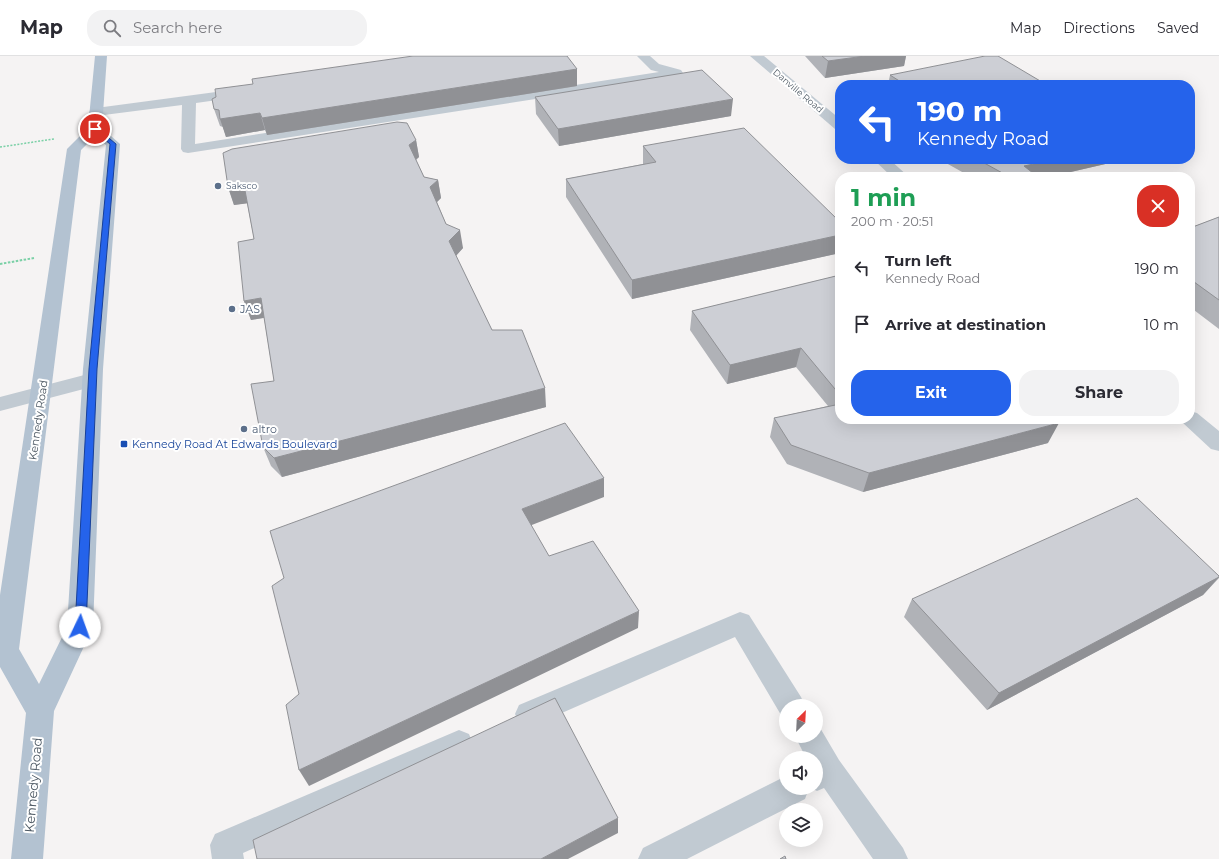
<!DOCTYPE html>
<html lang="en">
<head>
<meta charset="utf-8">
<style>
  :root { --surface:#fff; --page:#f2f2f3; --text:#2b2b33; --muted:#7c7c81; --line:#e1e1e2; --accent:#2563eb }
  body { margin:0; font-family:Montserrat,sans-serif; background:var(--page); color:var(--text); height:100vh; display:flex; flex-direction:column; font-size:15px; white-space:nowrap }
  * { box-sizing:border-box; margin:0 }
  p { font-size:13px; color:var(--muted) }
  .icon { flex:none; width:22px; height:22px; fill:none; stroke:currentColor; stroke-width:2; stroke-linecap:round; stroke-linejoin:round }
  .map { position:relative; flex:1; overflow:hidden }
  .side { position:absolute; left:835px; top:116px; width:360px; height:252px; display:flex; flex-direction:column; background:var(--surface); border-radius:16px; box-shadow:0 4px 16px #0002 }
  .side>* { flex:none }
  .hud { position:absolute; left:835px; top:24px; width:360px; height:84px; border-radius:16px; box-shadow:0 4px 16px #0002; background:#2563eb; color:#fff; overflow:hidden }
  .needle { width:26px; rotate:24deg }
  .controls { position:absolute; left:779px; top:643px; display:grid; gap:8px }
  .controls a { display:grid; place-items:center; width:44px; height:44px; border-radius:50%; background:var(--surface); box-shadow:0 4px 16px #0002; font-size:20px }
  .pin { position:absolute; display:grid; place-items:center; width:34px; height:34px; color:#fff; margin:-17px; border:2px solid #fff; border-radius:50%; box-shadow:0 1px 4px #0007 }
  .me { position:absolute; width:44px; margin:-22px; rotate:3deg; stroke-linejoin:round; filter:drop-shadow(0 0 3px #0008) }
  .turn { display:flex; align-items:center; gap:14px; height:84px; padding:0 16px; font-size:18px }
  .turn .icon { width:52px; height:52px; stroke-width:2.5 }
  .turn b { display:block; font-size:28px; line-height:34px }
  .round { display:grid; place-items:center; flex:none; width:42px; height:42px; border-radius:16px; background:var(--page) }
  .overview { display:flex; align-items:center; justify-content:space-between; height:68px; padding:0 16px }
  h1 { font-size:24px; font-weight:700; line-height:30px; color:#1e9e55 }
  .primary-button { display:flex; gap:8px; margin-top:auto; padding:8px 16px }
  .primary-button a { flex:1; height:46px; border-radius:16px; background:var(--accent); color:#fff; font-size:16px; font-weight:700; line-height:46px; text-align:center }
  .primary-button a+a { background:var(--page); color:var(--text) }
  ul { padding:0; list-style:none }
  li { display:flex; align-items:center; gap:12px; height:56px; padding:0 16px }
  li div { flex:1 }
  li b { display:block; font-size:15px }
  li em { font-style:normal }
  header { display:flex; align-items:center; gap:24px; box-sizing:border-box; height:56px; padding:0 20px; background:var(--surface); border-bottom:1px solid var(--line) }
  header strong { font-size:19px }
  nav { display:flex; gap:22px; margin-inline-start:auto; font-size:14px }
  .search { width:280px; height:36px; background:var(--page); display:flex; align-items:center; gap:10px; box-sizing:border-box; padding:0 14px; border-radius:16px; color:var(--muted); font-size:15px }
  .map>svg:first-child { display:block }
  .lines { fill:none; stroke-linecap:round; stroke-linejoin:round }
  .path-far1 { stroke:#7ad0a6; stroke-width:1.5; stroke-dasharray:2 1.5; stroke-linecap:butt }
  .path { stroke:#7ad0a6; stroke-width:2; stroke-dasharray:2.5 1.5; stroke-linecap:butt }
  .minor { fill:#c1cad2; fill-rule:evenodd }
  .major { fill:#b3c2d1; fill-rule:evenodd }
  .wall { fill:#b0b2b7 }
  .shaded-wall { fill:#909195 }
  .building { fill:#cdcfd5; stroke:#909195 }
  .route { fill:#2563eb; stroke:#184099 }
  .service-dot { fill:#5c6f8a; stroke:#fff; stroke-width:1.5 }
  .transit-dot { fill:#1a4fb4; stroke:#fff; stroke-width:1.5 }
  .labels { text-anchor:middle; stroke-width:4; stroke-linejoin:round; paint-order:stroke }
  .far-street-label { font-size:9px; fill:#4a5661; stroke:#fff }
  .far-service-label { font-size:9px; fill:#4e5e75; stroke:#fff; text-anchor:start }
  .service-label { font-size:11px; fill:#4e5e75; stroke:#fff; text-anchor:start }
  .street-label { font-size:11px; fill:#4a5661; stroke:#fff }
  .transit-label { font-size:11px; fill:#164399; stroke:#fff; text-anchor:start }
  .near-street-label { font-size:13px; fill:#4a5661; stroke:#fff }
</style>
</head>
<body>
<header>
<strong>Map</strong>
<div class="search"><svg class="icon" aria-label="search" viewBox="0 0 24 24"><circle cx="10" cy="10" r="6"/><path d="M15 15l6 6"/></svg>Search here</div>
<nav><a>Map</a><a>Directions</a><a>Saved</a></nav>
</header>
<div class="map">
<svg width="1219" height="803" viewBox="0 0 1219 803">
  <rect width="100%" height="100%" fill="#f5f3f3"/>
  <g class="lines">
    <path class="path-far1" d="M0,91L54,83"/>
    <path class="path" d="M0,208L34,202"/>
    <path class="minor" d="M637,0H650L659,8L681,14L683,17L681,20L677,21L188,97L183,96L181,93L182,49L96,60L91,59L89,56L91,53L96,52L246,32L251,33L253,36L251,39L246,40L196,47L195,88L659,16L651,14Z
      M750,0H764L840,63V74L835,73Z
      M873,103H889L909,121H892Z
      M92,317L99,319L102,324L99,329L0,355V341Z
      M1190,355L1197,357L1219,375V395L1211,393L1183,367L1180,363H1190Z
      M740,556L749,559L801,641L805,650H786V661L781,659L735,581L539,667L529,671L519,667L515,658L519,649Z
      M816,669L819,670L839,704L903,792L908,803H873L824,732L817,735L811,732H816V702H806L795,680H816Z
      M459,674L469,678L473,688L469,698L243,797L244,803H212L210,789L215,778Z
      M786,720V732H809L805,743L687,803H638L643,792Z"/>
    <path class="major" d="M95,0H107L102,72L120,88L103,313L93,571L54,655L43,803H11L26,657L0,611V539L67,93L88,72ZM95,80L106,89L83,313L67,571L39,628L19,593L81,94Z"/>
  </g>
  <path class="wall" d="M805,0H906L904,10L825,22Z
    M577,13V30L267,79L265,74L226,81L223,71L220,70L214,53L216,41Z
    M890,19L1047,29H888Z
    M535,41L731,60L559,90L536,58Z
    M416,84L419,101L416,104L424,121L438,124L441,142L437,146L446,168L463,192L456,200L492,274L546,351L282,421L271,410L263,391L274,325L264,262L251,264L244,245L254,183L247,147L234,149L228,131Z
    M643,90L840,166V197L632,243L566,141V123L643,108Z
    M939,103H1127L1049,121H971Z
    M1219,161V273L1190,251V172Z
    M840,219V363L1048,387L863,436L787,408L770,381L774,362L828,350L796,311L727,328L690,274L692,255Z
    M1219,520V522L1203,539L987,654L904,561L912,543Z"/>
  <path class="shaded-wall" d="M865,0H906L904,10L825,22L828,5Z
    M577,13V30L267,79L262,62Z
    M733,43L731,60L559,90L558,73Z
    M260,57L265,74L226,81L220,63Z
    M416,84L419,101L413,106L409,89Z
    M1057,103H1127L1049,121H1023L1024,110Z
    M438,124L441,142L433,150L430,131Z
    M244,129L250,147L234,149L228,131Z
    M460,174L463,192L452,204L449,185Z
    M840,179V197L632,243V224Z
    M261,242L268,261L251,264L244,245Z
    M801,292L796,311L727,328L730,309Z
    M545,332L546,351L282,421L274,402Z
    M1059,367L1048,387L863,436L869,417Z
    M604,422V441L524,472L522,453Z
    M1219,521L1203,539L987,654L999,637Z
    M639,555L638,572L309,730L299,714Z
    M618,762V777L568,803H541Z"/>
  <path class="building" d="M413,0H567L577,13L262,62L260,57L220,63L219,54L214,53L212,43L216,41L215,33L253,28L252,23Z
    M822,0H865L828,5Z
    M985,0H998L1047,29H889L901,26L890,19Z
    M702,14L733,43L558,73L535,41Z
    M397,66L407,67L416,84L409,89L424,121L438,124L430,131L446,168L460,174L449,185L492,274H522L545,332L274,402L263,391L251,328L274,325L261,242L244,245L238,186L254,183L244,129L228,131L223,97L232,93Z
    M744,72L840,166V179L632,224L566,123L656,106L643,90Z
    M977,103H1057L1024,110L1038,121H1023L1006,119Z
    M1219,161V244L1190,223V172Z
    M840,219V339L801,292L730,309L692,255Z
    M840,348V363H1054L1059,367L869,417L791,389L774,362Z
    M565,367L604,422L522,453L549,500L593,485L639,555L299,714L286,649L299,638L272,530L284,522L270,475Z
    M1137,442L1219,520V521L999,637L912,543Z
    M555,642L618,762L541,803H257L253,784Z
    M785,800L786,803H780Z"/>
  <path class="route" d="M93,72H97L116,88L97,313L86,571L84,574L80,576L76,574L75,571L89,313L110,88L93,74Z"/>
  <g class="service-dot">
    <circle cx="218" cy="130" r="4"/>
    <circle cx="232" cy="253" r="4"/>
    <circle cx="244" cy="373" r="4"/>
  </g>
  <rect class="transit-dot" x="120" y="384" width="8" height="8" rx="2"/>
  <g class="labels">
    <g class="far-street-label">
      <text transform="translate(798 35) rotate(40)" y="3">Danville Road</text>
    </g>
    <g class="far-service-label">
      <text x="226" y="133">Saksco</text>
    </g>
    <g class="service-label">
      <text x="240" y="257">JAS</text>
      <text x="252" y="377">altro</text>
    </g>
    <g class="street-label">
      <text transform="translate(38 364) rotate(-82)" y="4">Kennedy Road</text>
    </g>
    <g class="transit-label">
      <text x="132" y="392">Kennedy Road At Edwards Boulevard</text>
    </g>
    <g class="near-street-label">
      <text transform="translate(33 729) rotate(-85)" y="5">Kennedy Road</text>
    </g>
  </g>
</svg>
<div class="controls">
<a><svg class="needle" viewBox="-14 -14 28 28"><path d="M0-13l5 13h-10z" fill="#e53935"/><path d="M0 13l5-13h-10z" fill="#7c7c81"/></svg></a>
<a><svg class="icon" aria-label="sound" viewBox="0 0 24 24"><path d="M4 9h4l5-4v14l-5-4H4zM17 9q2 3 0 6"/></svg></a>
<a><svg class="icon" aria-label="layers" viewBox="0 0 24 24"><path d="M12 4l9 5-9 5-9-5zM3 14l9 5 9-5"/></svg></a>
</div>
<div class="pin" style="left:95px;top:73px;background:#d93025"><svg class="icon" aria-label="arrive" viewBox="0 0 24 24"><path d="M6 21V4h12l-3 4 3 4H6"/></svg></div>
<svg class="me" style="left:80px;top:571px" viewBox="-20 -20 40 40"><circle r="19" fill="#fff"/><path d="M0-13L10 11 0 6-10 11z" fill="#2563eb"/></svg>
<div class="hud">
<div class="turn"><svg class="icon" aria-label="left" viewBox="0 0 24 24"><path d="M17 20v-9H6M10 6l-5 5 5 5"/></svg><div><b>190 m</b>Kennedy Road</div></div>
</div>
<section class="side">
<div class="overview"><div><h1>1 min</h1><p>200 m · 20:51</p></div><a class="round" style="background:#d93025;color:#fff"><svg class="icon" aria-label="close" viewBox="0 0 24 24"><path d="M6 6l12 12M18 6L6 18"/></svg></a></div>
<ul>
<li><svg class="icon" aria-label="left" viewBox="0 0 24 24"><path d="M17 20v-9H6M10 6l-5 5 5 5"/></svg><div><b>Turn left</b><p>Kennedy Road</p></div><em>190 m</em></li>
<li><svg class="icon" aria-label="arrive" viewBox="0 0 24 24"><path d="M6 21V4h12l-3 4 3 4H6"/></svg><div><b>Arrive at destination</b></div><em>10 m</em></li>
</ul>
<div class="primary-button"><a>Exit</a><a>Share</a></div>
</section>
</div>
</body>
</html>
